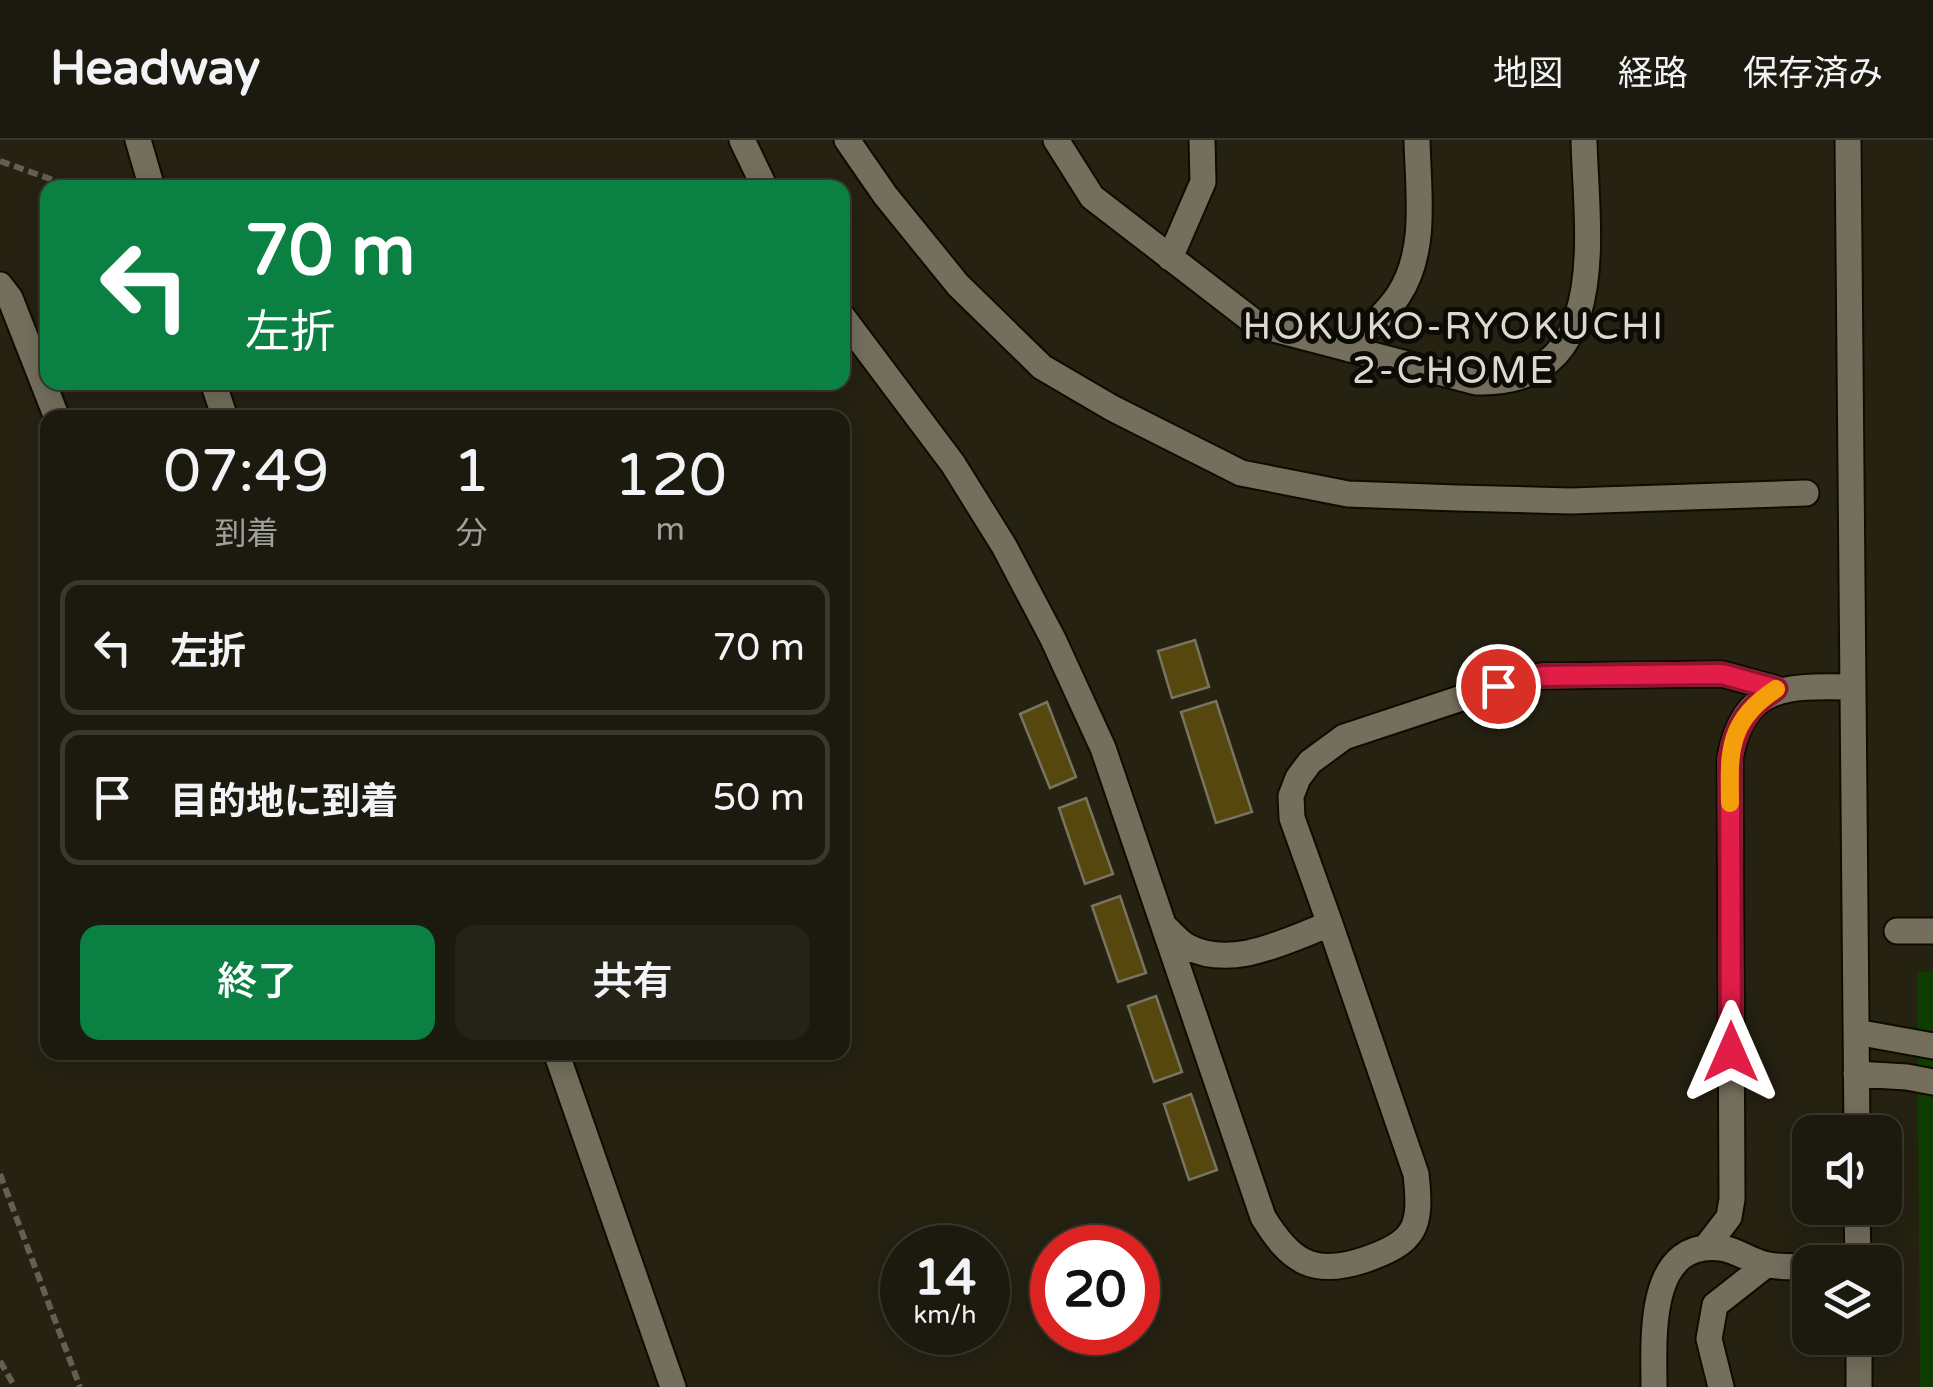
<!DOCTYPE html>
<html lang="ja">
<head>
<meta charset="utf-8">
<style>
  :root { --surface:#1c1a0e; --page:#252317; --text:#f1f3f6; --muted:#a0a19e; --line:#3a382e; --accent:#0b8043 }
  body { margin:0; font-family:"Varela Round","Noto Sans JP",sans-serif; background:var(--page); color:var(--text); height:100vh; display:flex; flex-direction:column; font-size:38px; white-space:nowrap }
  * { box-sizing:border-box; margin:0 }
  p { font-size:32px; color:var(--muted) }
  .icon { flex:none; width:55px; height:55px; fill:none; stroke:currentColor; stroke-width:2; stroke-linecap:round; stroke-linejoin:round }
  .map { position:relative; flex:1; overflow:hidden }
  .panel { position:absolute; left:40px; top:270px; width:810px; height:650px; display:flex; flex-direction:column; background:var(--surface); border-radius:20px; box-shadow:0 5px 25px #0003,0 0 0 2px var(--line) }
  .panel>* { flex:none }
  .top-card { position:absolute; left:40px; top:40px; width:810px; height:210px; border-radius:20px; box-shadow:0 5px 25px #0003,0 0 0 2px var(--line); background:#0b8043; color:#fff; overflow:hidden }
  .buttons { position:absolute; left:1792px; top:975px; display:grid; gap:20px }
  .buttons a { display:grid; place-items:center; width:110px; height:110px; border-radius:20px; background:var(--surface); box-shadow:0 5px 25px #0003,0 0 0 2px var(--line); font-size:50px }
  .speed { position:absolute; left:880px; top:1085px; display:flex; gap:20px; font-size:50px; font-weight:700; text-align:center }
  .speed>* { display:grid; place-content:center; width:130px; height:130px; border-radius:50%; background:var(--surface); box-shadow:0 5px 25px #0003,0 0 0 2px var(--line); line-height:1 }
  .speed small { font-size:25px; font-weight:400 }
  .speed .limit { border:15px solid #d22; background:#fff; color:#111 }
  .pin { position:absolute; display:grid; place-items:center; width:85px; height:85px; color:#fff; margin:-42px; border:5px solid #fff; border-radius:50%; box-shadow:0 2px 10px #0007 }
  .me { position:absolute; width:110px; margin:-55px; rotate:0deg; stroke-linejoin:round; filter:drop-shadow(0 0 8px #0008) }
  .turn { display:flex; align-items:center; gap:35px; height:210px; padding:0 40px; font-size:45px }
  .turn .icon { width:130px; height:130px; stroke-width:2.5 }
  .turn b { display:block; font-size:70px; line-height:85px }
  .eta { display:flex; justify-content:space-evenly; align-items:center; height:170px; text-align:center }
  .eta b { font-size:60px; font-weight:600; line-height:70px }
  .primary-button { display:flex; gap:20px; margin-top:auto; padding:20px 40px }
  .primary-button a { flex:1; height:115px; border-radius:20px; background:var(--accent); color:#fff; font-size:40px; font-weight:600; line-height:115px; text-align:center }
  .primary-button a+a { background:var(--page); color:var(--text) }
  ul { padding:0; list-style:none }
  li { display:flex; align-items:center; gap:30px; height:135px; margin:0 20px 15px; padding:0 20px; border:5px solid var(--line); border-radius:20px }
  li div { flex:1 }
  li b { display:block; font-size:38px }
  li em { font-style:normal }
  header { display:flex; align-items:center; gap:60px; box-sizing:border-box; height:140px; padding:0 50px; background:var(--surface); border-bottom:2px solid var(--line) }
  header strong { font-size:48px }
  nav { display:flex; gap:55px; margin-inline-start:auto; font-size:35px }
  .map>svg:first-child { display:block }
  .green { fill:#0f3d00 }
  .building { fill:#56470f; stroke:#797461; stroke-width:2.5 }
  .lines { fill:none; stroke-linecap:round; stroke-linejoin:round }
  .minor-casing { stroke:#0f0b01; stroke-width:29 }
  .path { stroke:#635f51; stroke-width:6; stroke-dasharray:10 5; stroke-linecap:butt }
  .minor { stroke:#746f5d; stroke-width:25 }
  .route-casing { stroke:#92132f; stroke-width:25 }
  .route { stroke:#e11d48; stroke-width:18 }
  .slow { stroke:#f59e0b; stroke-width:18 }
  .labels { text-anchor:middle; stroke-width:10; stroke-linejoin:round; paint-order:stroke }
  .neighbourhood-label { font-size:38px; letter-spacing:2.5px; fill:#dcd9cf; stroke:#0d0b05 }
</style>
</head>
<body>
<header>
<strong>Headway</strong>
<nav><a>地図</a><a>経路</a><a>保存済み</a></nav>
</header>
<div class="map">
<svg width="1933" height="1247" viewBox="0 0 1933 1247">
  <rect width="100%" height="100%" fill="#262212"/>
  <path class="green" d="M1933,831V1247H1920L1917,832Z"/>
  <path class="building" d="M1195,500L1209,547L1172,558L1158,511Z
    M1216,561L1252,672L1216,683L1181,572Z
    M1047,562L1076,637L1050,648L1020,574Z
    M1086,658L1113,734L1085,744L1059,668Z
    M1120,756L1146,833L1118,842L1092,766Z
    M1156,856L1182,932L1154,942L1128,866Z
    M1191,954L1217,1030L1189,1040L1164,964Z"/>
  <g class="lines">
    <defs>
      <path id="minor" d="M138,0L152,48
        M742,0L765,48
        M847,0L885,55L958,145L1042,227L1112,268L1241,333L1348,354L1457,358L1571,361L1806,353
        M1056,0L1092,57L1258,185L1476,242C1614,246 1586,91 1584,0
        M1848,0L1857,992
        M1170,118L1203,42L1202,0
        M0,145L10,158L57,278
        M842,176L953,324L1004,406L1053,499L1103,608L1263,1077C1290,1121 1312,1137 1364,1120C1416,1102 1422,1088 1416,1034L1330,784C1287,800 1233,830 1188,807C1179,802 1171,792 1164,786
        M1349,209C1365,192 1385,175 1398,156C1428,111 1418,51 1417,0
        M213,242L225,278
        M1330,784L1292,678L1291,656L1298,638L1310,622L1344,597L1498,546L1542,536L1722,534L1777,549
        M1897,791H1933
        M1856,892L1933,906
        M556,912L673,1247
        M1856,934L1907,937L1933,942
        M1857,1068L1858,1122
        M1706,1107L1729,1077L1732,1059L1730,618C1744,543 1788,546 1853,547
        M1859,1198V1247
        M1654,1247C1654,1200 1646,1099 1721,1108C1736,1110 1749,1120 1764,1124C1778,1128 1795,1126 1810,1127
        M1721,1247L1709,1199L1715,1165L1766,1125"/>
    </defs>
    <use href="#minor" class="minor-casing"/>
    <path class="path" d="M0,21L56,41L101,48
      M0,1034L80,1247
      M0,1221L15,1247"/>
    <use href="#minor" class="minor"/>
  </g>
  <g class="lines">
    <defs>
      <path id="route" d="M1498,546L1542,536L1722,534L1776,549C1748,567 1736,586 1730,618L1731,912"/>
    </defs>
    <use href="#route" class="route-casing"/>
    <use href="#route" class="route"/>
    <path class="slow" d="M1730,663C1729,610 1728,580 1776,549"/>
  </g>
  <g class="labels">
    <g class="neighbourhood-label">
      <text x="1454" y="199">HOKUKO-RYOKUCHI<tspan x="1454" dy="44">2-CHOME</tspan></text>
    </g>
  </g>
</svg>
<div class="buttons">
<a><svg class="icon" aria-label="sound" viewBox="0 0 24 24"><path d="M4 9h4l5-4v14l-5-4H4zM17 9q2 3 0 6"/></svg></a>
<a><svg class="icon" aria-label="layers" viewBox="0 0 24 24"><path d="M12 4l9 5-9 5-9-5zM3 14l9 5 9-5"/></svg></a>
</div>
<div class="speed"><div>14<small>km/h</small></div><div class="limit">20</div></div>
<div class="pin" style="left:1498px;top:546px;background:#d93025"><svg class="icon" aria-label="arrive" viewBox="0 0 24 24"><path d="M6 21V4h12l-3 4 3 4H6"/></svg></div>
<svg class="me" style="left:1731px;top:912px" viewBox="-20 -20 40 40"><path d="M0-17L14 15 0 8-14 15z" fill="#e11d48" stroke="#fff" stroke-width="4"/></svg>
<div class="top-card">
<div class="turn"><svg class="icon" aria-label="left" viewBox="0 0 24 24"><path d="M17 20v-9H6M10 6l-5 5 5 5"/></svg><div><b>70 m</b>左折</div></div>
</div>
<section class="panel">
<div class="eta">
<div><b>07:49</b><p>到着</p></div>
<div><b>1</b><p>分</p></div>
<div><b>120</b><p>m</p></div>
</div>
<ul>
<li><svg class="icon" aria-label="left" viewBox="0 0 24 24"><path d="M17 20v-9H6M10 6l-5 5 5 5"/></svg><div><b>左折</b></div><em>70 m</em></li>
<li><svg class="icon" aria-label="arrive" viewBox="0 0 24 24"><path d="M6 21V4h12l-3 4 3 4H6"/></svg><div><b>目的地に到着</b></div><em>50 m</em></li>
</ul>
<div class="primary-button"><a>終了</a><a>共有</a></div>
</section>
</div>
</body>
</html>
